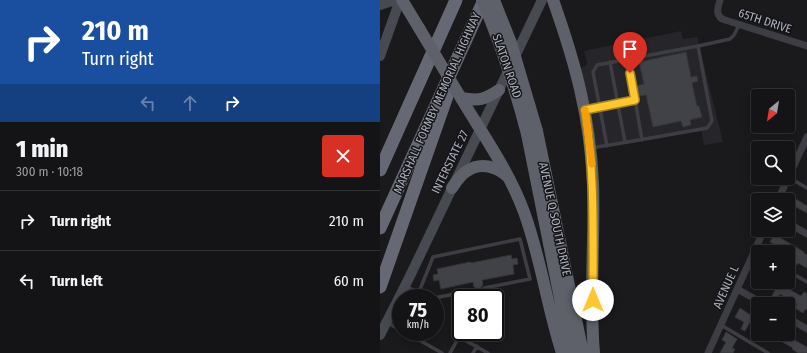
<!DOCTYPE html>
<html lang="en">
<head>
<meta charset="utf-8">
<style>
  :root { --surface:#141416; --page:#212123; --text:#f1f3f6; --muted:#9d9ea1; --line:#333335 }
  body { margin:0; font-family:"Fira Sans Condensed",sans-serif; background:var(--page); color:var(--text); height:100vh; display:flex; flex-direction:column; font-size:15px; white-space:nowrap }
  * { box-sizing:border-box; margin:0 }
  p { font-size:13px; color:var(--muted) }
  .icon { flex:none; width:22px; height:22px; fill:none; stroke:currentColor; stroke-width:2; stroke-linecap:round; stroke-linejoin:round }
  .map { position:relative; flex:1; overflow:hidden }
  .side { display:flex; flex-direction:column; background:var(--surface); width:380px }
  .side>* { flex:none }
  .guide { background:#1a4fa0; color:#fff; overflow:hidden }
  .needle { width:26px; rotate:210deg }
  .buttons { position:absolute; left:371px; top:89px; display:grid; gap:8px }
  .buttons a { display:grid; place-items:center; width:44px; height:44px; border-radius:4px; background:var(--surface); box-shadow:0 2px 10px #0003,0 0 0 1px var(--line); font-size:20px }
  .speed { position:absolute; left:12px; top:289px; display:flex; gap:8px; font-size:20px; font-weight:700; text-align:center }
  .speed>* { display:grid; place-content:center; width:52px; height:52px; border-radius:50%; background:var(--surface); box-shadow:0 2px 10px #0003,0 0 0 1px var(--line); line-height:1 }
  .speed small { font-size:10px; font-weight:400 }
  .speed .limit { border:2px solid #111; border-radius:6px; background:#fff; color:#111 }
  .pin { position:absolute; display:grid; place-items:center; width:34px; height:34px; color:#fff; margin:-41px -17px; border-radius:50% 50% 50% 0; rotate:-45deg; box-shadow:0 0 4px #0007 }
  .pin .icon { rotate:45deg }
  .me { position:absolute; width:44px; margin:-22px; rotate:0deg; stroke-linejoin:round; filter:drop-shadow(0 0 3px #0008) }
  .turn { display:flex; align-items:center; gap:14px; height:84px; padding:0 16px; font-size:18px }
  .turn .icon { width:52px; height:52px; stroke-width:2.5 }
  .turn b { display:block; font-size:28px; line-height:34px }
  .lanes { display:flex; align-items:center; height:38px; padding:0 16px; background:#0003; justify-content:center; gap:20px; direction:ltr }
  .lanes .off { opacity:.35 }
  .round { display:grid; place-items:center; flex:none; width:42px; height:42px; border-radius:4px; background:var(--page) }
  .headline { display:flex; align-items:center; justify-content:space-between; height:68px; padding:0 16px }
  h1 { font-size:24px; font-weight:800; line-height:30px }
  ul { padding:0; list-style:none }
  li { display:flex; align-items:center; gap:12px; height:60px; padding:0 16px; border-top:1px solid var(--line) }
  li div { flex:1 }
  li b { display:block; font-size:15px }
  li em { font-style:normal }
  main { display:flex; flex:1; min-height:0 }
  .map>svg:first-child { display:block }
  .built { fill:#26262a }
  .building { fill:#414247; stroke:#343439 }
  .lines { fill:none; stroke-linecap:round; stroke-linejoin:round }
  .service { stroke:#3d3d44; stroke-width:3.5 }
  .minor { stroke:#3d3d44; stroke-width:7 }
  .secondary { stroke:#484a52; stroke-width:10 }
  .trunk { stroke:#5e606a; stroke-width:12 }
  .motorway { stroke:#666973; stroke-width:13 }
  .trunk-bridge { stroke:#5e606a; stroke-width:12 }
  .route-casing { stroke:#a5811f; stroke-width:10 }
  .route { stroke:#fec730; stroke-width:7 }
  .slow { stroke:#f59e0b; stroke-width:7 }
  .labels { text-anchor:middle; stroke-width:3; stroke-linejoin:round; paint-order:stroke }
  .street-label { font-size:12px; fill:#acb0bd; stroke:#151518 }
</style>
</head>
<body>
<main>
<section class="side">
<div class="guide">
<div class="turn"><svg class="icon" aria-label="right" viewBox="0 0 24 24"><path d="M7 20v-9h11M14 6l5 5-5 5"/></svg><div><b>210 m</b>Turn right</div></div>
<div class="lanes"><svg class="icon off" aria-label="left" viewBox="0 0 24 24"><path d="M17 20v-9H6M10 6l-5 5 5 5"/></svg><svg class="icon off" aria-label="ahead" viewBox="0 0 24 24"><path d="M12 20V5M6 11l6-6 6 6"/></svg><svg class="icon" aria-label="right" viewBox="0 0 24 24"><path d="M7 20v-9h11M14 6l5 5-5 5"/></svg></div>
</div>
<div class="headline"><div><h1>1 min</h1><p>300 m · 10:18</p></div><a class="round" style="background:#d93025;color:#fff"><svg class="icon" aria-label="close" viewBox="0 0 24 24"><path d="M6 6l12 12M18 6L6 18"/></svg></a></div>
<ul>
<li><svg class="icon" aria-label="right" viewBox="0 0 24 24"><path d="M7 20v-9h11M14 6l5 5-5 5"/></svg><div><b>Turn right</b></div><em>210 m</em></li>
<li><svg class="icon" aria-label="left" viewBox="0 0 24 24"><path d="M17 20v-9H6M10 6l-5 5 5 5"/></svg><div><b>Turn left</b></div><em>60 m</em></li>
</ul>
</section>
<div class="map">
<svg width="427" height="353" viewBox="0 0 427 353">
  <rect width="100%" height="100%" fill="#1a1a1d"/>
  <path class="built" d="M301,31L303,39L317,37L343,142L324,145L321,128L217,148L200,68L206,66L207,62L204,51Z"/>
  <path class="building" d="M306,52L311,77L317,76L318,81L312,83L317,106H319L322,117L310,120L311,125L303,127L301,121L273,127L266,95L259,96L257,86L264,84L259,62Z
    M414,198L427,206V213L410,204Z
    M394,234L424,252V253L427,255V268L418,263L417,265L408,260L411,254L390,242Z
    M131,255L132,259L137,258L138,264L133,265L134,274L102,280L103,285L101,287V289L104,291L105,294L96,296V293L98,291V289L94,287L93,282L61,289L59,280L54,281L53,275L58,274L57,269L90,262L91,263Z
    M382,282H400L405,285V287L421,296L424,292L427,294V310L425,309L423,313L415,308L417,304L400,294L397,299L392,296L395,290Z
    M360,308L375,318L378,313V327L370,322L365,331L361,329L364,322L355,317Z
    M346,332L357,339L352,348L355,349L353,353H340L346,342L342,340Z
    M383,334H408L407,336L427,347V353H418L412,349L413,348L397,339L396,341Z"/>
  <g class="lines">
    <path class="service" d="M318,46L350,39L354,35L359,25
      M248,59L262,140
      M230,62L245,142
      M207,109L255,100
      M211,148C250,142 288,135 327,128L332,121L318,46L217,65L213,72L227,146
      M408,177L427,188
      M408,271L427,282
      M26,287L54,298L95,290
      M39,292L53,257L140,239L150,279L104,288
      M7,323L21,330
      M341,325L388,353
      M25,332L62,353
      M70,353L79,337L108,353
      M93,353L97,346"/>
    <path class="minor" d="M340,0C338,8 335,13 342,19L427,46
      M408,178L427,137
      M398,200L408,178
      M408,223L427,234
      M357,289L384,304
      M408,318L427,329
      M328,353L384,230"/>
    <path class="secondary" d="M0,5L15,0
      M0,56L20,0
      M0,335L30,276L162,0"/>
    <path class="trunk" d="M22,0L39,28
      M173,0C195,62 210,116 213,183C215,240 209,297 214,353
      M81,98C103,135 129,171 144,212C161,258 167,307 182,353
      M81,98C99,101 104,100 119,90
      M157,131L203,353
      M147,134L191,353
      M72,188C76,182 80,175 87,171C100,162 117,166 128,177"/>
    <path class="motorway" d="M0,170L76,0
      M0,228L104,0
      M0,287L67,96"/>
    <path class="trunk-bridge" d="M102,0C121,43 135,88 147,134
      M114,0L131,43L157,131
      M39,28L81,98"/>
  </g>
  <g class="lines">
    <defs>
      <path id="route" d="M213,300C213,236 215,173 205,110L255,100L250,73"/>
    </defs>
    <use href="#route" class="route-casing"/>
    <use href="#route" class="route"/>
    <path class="slow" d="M205,110L212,164"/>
  </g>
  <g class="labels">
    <g class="street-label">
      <text transform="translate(385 21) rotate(18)" y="4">65TH DRIVE</text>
      <text transform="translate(127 66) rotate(71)" y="4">SLATON ROAD</text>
      <text transform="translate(57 103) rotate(-66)" y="4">MARSHALL FORMBY MEMORIAL HIGHWAY</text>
      <text transform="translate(70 162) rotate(-64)" y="4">INTERSTATE 27</text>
      <text transform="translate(175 219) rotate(78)" y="4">AVENUE Q SOUTH DRIVE</text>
      <text transform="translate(346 287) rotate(-66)" y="4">AVENUE L</text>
    </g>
  </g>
</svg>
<div class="buttons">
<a><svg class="needle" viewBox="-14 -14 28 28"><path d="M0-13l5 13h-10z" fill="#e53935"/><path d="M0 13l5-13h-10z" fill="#9d9ea1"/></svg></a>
<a><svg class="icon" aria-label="search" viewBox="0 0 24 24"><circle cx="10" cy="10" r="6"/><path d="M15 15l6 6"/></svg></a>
<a><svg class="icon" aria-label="layers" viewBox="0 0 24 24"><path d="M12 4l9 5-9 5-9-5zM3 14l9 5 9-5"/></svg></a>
<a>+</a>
<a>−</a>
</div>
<div class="speed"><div>75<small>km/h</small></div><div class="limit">80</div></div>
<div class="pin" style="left:250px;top:73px;background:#d93025"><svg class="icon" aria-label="arrive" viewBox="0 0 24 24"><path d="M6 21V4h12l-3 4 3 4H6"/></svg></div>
<svg class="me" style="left:213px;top:300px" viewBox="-20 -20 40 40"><circle r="19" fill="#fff"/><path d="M0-13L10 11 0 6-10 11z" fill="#fec730"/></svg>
</div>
</main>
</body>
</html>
